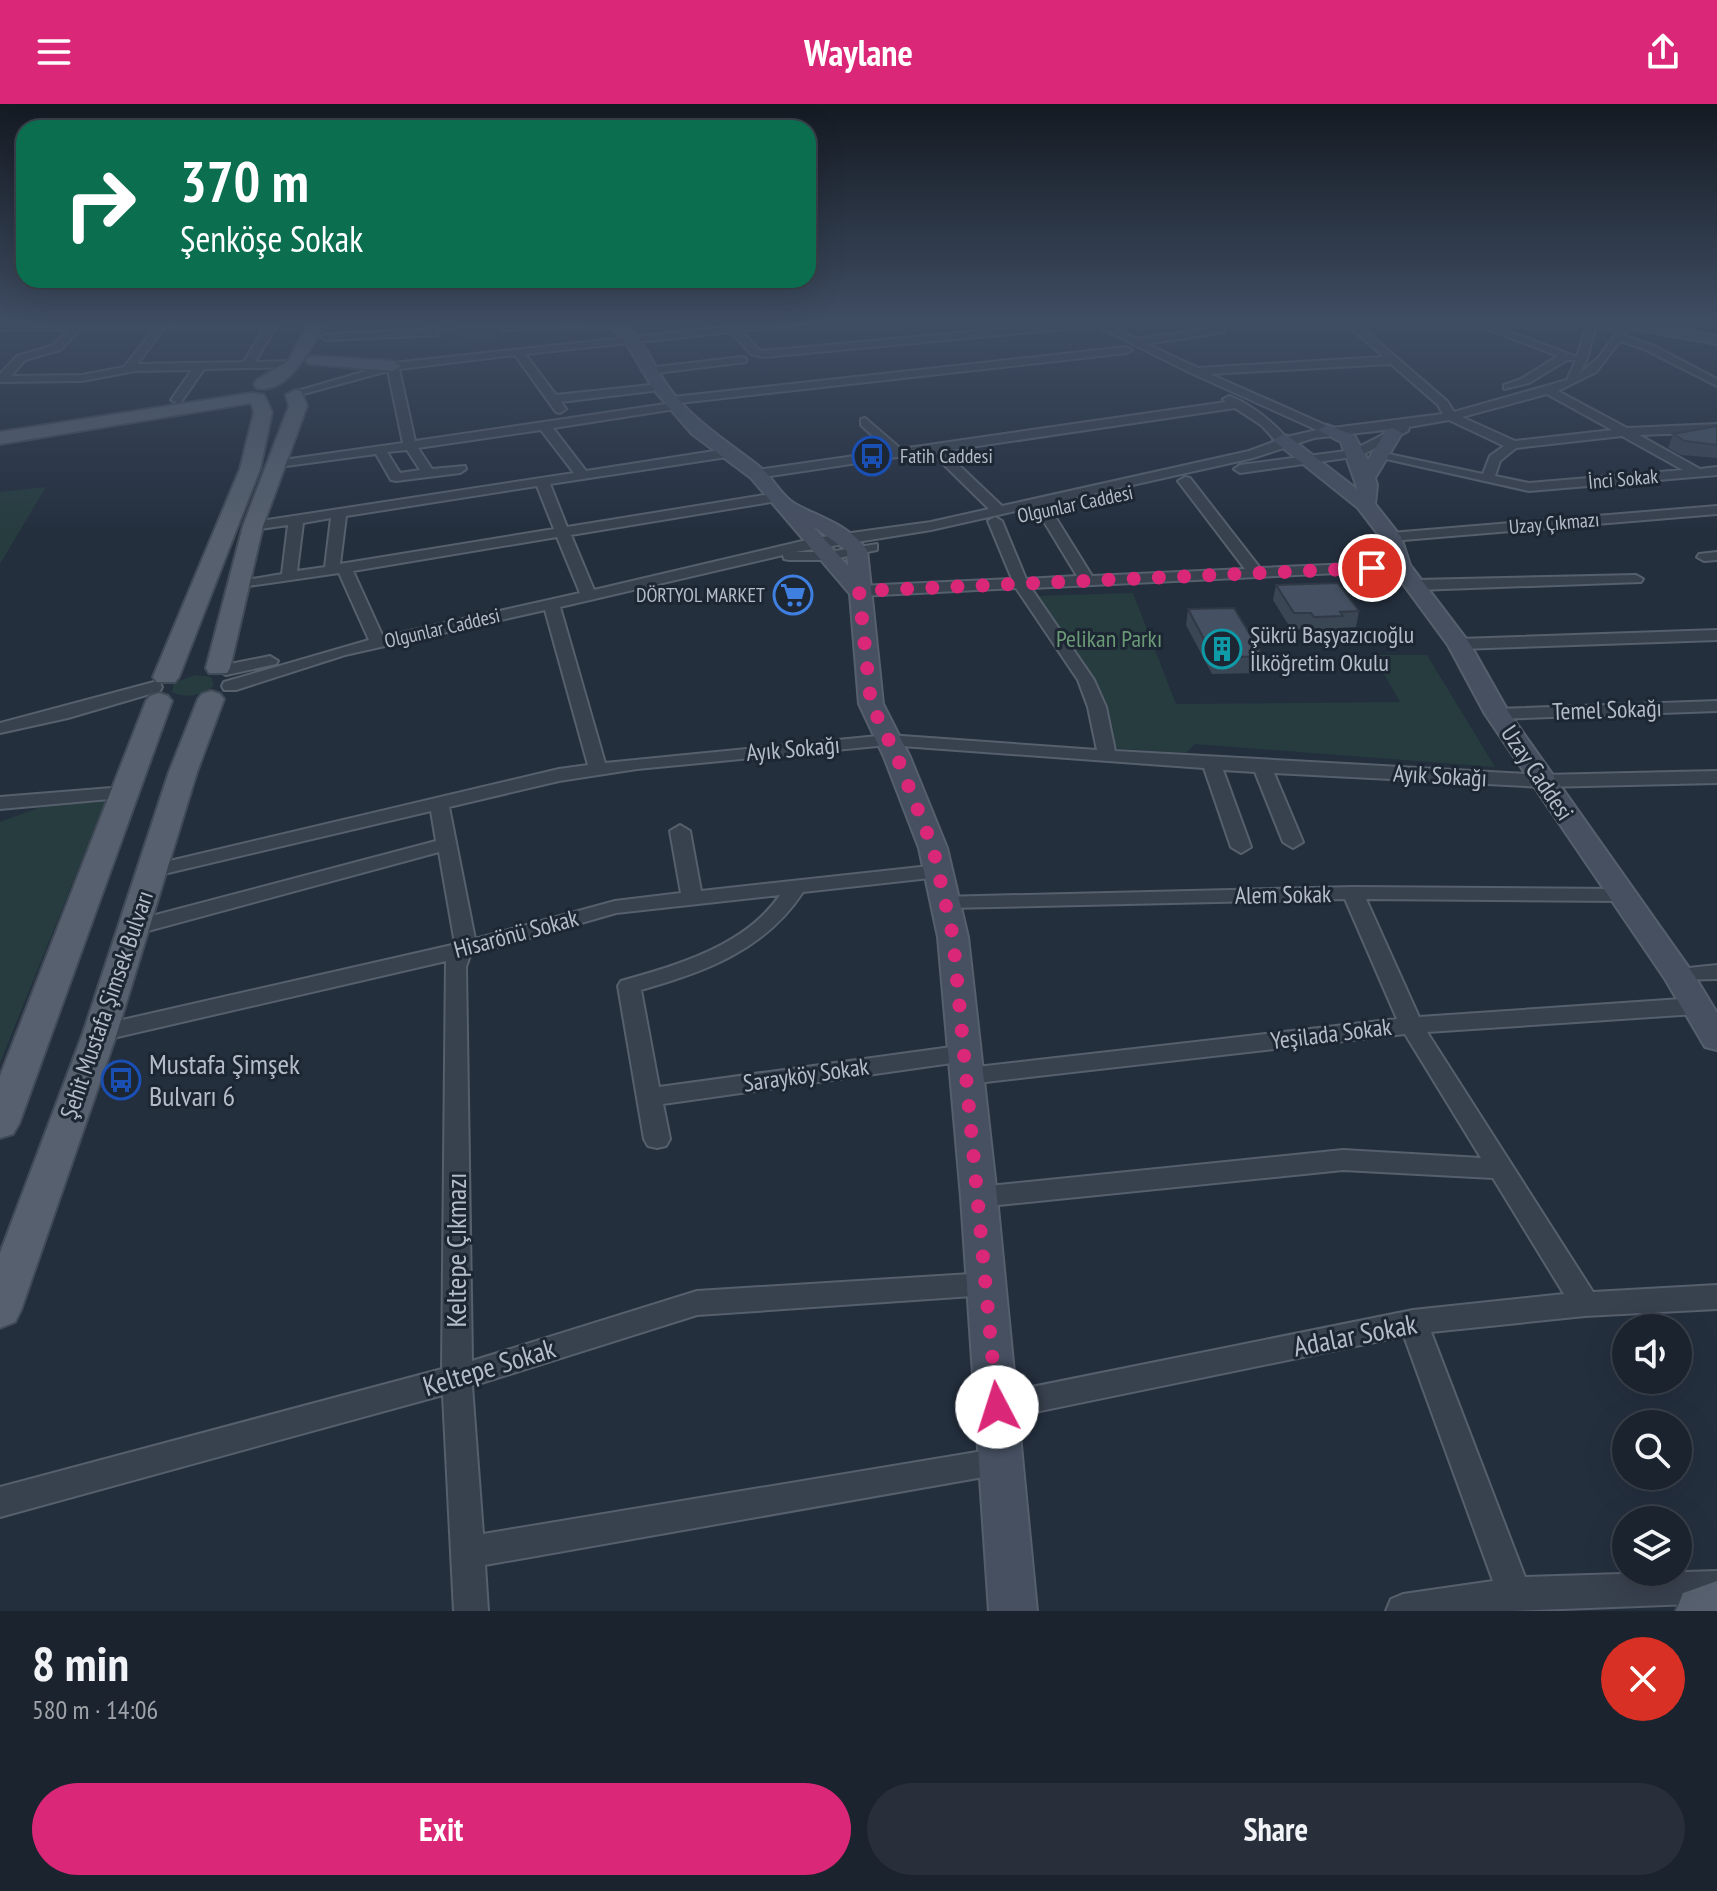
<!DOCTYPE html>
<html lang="en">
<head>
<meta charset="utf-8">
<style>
  :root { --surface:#1b232e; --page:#282f3a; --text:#f1f3f6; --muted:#a0a4aa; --line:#39404a; --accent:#db2777 }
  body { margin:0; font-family:"PT Sans Narrow",sans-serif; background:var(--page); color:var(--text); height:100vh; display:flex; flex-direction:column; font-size:30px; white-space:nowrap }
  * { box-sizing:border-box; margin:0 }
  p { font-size:26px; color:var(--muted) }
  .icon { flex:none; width:44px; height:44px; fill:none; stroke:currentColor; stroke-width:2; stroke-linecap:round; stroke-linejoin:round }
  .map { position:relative; height:1507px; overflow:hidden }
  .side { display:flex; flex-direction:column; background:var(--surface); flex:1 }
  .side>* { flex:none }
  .hud { position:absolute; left:16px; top:16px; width:800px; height:168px; border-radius:24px; box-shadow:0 8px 32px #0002,0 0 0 2px var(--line); background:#0b6e4f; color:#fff; overflow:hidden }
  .fabs { position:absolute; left:1612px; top:1210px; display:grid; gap:16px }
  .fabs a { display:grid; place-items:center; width:80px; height:80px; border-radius:50%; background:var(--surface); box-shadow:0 8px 32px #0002,0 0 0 2px var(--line); font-size:40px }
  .pin { position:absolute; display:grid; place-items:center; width:68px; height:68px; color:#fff; margin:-34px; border:4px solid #fff; border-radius:50%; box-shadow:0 2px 8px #0007 }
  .me { position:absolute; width:88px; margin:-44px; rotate:355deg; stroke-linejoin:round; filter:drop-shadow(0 0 6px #0008) }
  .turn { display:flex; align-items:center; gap:28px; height:168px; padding:0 32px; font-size:36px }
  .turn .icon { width:104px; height:104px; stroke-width:2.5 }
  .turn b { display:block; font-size:56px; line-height:68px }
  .round { display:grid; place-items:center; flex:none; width:84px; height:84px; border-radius:42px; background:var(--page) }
  .head { display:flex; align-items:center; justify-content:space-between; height:136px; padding:0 32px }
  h1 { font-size:48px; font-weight:700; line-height:60px }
  .primary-button { display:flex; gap:16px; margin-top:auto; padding:16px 32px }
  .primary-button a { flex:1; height:92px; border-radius:48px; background:var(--accent); color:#fff; font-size:32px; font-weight:700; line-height:92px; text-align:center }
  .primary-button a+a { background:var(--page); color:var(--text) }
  header { display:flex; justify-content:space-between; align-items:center; height:104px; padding:0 32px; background:var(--accent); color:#fff; font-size:36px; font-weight:700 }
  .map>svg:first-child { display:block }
  .green { fill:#263c3f }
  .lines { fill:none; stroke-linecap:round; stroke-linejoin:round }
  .street-casing { stroke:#565f6c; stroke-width:4 }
  .secondary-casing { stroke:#565f6c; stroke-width:4 }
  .primary-casing { stroke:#414a57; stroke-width:4 }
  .street { fill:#38414e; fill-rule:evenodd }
  .secondary { fill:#465061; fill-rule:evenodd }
  .primary { fill:#56606e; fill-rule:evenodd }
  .wall { fill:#3b4654 }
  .building { fill:#455162; stroke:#303945; stroke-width:2 }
  .route { stroke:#db2777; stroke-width:14; stroke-dasharray:0 25.2 }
  .labels { text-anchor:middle; stroke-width:6; stroke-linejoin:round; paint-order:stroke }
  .far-poi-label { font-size:20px; fill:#b4bcc9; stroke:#1d2633; text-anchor:start }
  .far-street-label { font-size:20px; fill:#b4bcc9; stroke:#1d2633 }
  .poi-label { font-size:24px; fill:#b4bcc9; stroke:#1d2633; text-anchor:start }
  .park-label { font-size:24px; fill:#6b9a76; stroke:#1d2633 }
  .street-label { font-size:24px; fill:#b4bcc9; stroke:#1d2633 }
  .near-poi-label { font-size:28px; fill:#b4bcc9; stroke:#1d2633; text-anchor:start }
  .near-street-label { font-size:28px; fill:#b4bcc9; stroke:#1d2633 }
</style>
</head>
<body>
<header><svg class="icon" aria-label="menu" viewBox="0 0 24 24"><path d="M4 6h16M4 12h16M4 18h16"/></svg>Waylane<svg class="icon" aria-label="share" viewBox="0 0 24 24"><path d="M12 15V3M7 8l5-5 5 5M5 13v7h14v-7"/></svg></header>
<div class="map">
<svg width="1717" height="1507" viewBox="0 0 1717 1507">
  <rect width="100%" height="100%" fill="#242f3e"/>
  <path class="green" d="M456,217H499L494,237L455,240Z
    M46,383L0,460V388Z
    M1133,489L1176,600L1400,598L1373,551H1427L1495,663L1195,640L1186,649L1110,644L1105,611L1036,492Z
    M195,571L211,573L214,581C203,592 186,595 172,588L174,579Z
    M90,696H106L0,959V718L38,704Z"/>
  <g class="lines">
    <defs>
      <path id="street" d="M133,217H279L255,258L294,257L299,260L294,263L204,265L181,298L177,299L171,296L192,266L135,267L82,277L0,278V270L17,252L52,242L70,225L0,226V220ZM266,220L244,258L137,260L166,222ZM156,223L124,263L82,271L11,272L25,256L60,246L82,224Z
        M430,217H440L438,231L326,236L321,233L326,230L429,226Z
        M556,217H615L610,220L506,226L501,223L506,220Z
        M782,217H820L742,227L759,246L764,247L1075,218L1080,221L1075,224L764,253L751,250L731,228L525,250L556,291L660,280L666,283L660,286L561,298L566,305L560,309L556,308L515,251L399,265L415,337L672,299L667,296L673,293L1127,243L1132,246L1127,249L679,299L684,302L682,304L553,324L586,367L727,345L733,349L727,353L550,380L567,423L777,389L784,393L777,397L571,431L594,486L815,434L931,418L989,405L931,348L757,374L751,370L757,366L889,347L861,321V315L865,314L901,345L1226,298L1223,295L1229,292C1251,300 1270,316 1286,333L1317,326L1191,269L1087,217H1100L1137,235L1211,224L1202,217H1214L1224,224V228L1147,240L1198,264L1384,253L1343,217H1354L1447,297L1454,308L1567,276L1576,256H1567L1529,279L1504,285V281L1521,275L1558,252L1466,217H1481L1577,253L1588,219L1597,217L1587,255L1579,270L1598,254L1625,218L1630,221L1623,232L1652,241L1717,275V282L1644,245L1620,237L1596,268L1558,287L1627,324L1717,320V328L1639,331L1700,365L1717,363V371L1529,387L1373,352L1379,348L1483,370L1490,352L1504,342L1449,316L1409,323L1408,327L1360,352L1240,369L1234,365L1240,361L1353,346L1394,325L1314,334L1253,354L931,426L795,448H829L877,440V446L872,447L829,456H789L784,455L783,451L560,503L605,659L888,631L1097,646L1088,603L1078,576L1016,484L859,492L851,487L859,482L1012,475L988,417L995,413L1002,417L1026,475L1077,472L1037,406L1044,402L1051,406L1092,472L1245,465L1178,377L1185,373L1190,374L1260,464L1400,458L1407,462L1400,466L1031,484L1094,576L1106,603L1115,647L1543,671L1717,667V679L1543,683L1274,669L1303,738L1293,744L1283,738L1255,668L1223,666L1251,743L1241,749L1231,743L1204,664L888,641L637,665L559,677L449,703L475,835L615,797L681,789L670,727L680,721L690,727L701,787L939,761L946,763L949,767L946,771L939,773L803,788C765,846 705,868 641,886L659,983L966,941L974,943L978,949L974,955L966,957L663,1000L670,1035L666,1042L657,1044L648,1042L644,1035L618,882L621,877C678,861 745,842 780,791L616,809L470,851L466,863L472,1257L697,1187L987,1169L997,1172L1001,1180L997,1188L987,1191L697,1211L472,1282L483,1430L1001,1344L1012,1348L1017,1358L1012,1368L485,1461L488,1507H454L443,1291L0,1413V1383L442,1265L446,857L100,937L92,935L88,929L92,923L100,921L452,841L454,834L439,748L133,831L122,824L125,819L436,737L431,707L151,773L141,767L144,763L559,665L588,661L545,506L345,551L236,586H224L222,582L224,578L369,536L339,469L234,484V478L282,470L288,421L253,426L248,425V419L574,369L541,326L418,344L432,365L465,362L466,365L460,369L396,377L391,376L376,350L271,364L270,361L276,357L403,339L388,267L300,291L294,288L393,259ZM1391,260L1438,301L1443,310L1332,324L1210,270ZM1547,290L1612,326L1515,337L1462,313ZM1235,304L1261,321L1276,337L1249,347L1002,402L944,347ZM1622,332L1683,366L1529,379L1495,372L1500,357L1516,344ZM407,346L420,366L400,369L387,348ZM537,382L554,425L340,460L346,412ZM331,414L325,463L297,467L303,419ZM557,433L580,489L383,533L353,467Z
        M1252,217H1264L1266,220L1261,223Z
        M742,253L746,254V258L648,270L642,267L648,264Z
        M1717,402V410L1391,437L1384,433L1391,429Z
        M1717,448V456L1704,457L1697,453L1699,450Z
        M1636,471L1643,475L1641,478L1417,486L1409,481L1417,476Z
        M1717,526V536L1459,545L1451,540L1459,535Z
        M270,552L278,557L276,560L226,571L218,566L220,562Z
        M154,578L160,579L162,583L160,587L68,614L0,629V619Z
        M1717,597V607L1497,615L1488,610L1497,605Z
        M124,683L133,689L131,693L0,705V693Z
        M1353,783L1620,785L1630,791L1620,797L1366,795L1419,913L1696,894L1704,897L1707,902L1704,907L1696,910L1427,928L1593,1188L1717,1181V1205L1585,1212L1431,1228L1525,1473L1717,1467V1499L1511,1507H1386L1391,1495L1403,1490L1493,1477L1404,1232L997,1316L986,1312L982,1303L986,1294L997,1290L1413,1206L1564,1190L1493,1074L1343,1066L979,1103L970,1100L966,1093L970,1086L979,1083L1343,1046L1481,1054L1405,930L968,980L960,978L956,972L960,966L968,964L1397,915L1345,795L947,804L937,798L940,793Z
        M1717,861V875L1670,876L1667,871L1670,866Z"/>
      <path id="secondary" d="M603,217C638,217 648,252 665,278C689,315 727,337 761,364C773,374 781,392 795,400C821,414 849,421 867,446L883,600L910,653L947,744L968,833L997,1093L1037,1507H989L961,1093L938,833L919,744L884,653L859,600L850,490L751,374L692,330L654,286L625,237ZM813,422L847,447L848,462Z
        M1580,217H1635L1717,232V240L1628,224L1610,226Z
        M1327,321L1354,331L1368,356L1387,325L1393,324L1402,329L1375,374L1377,381L1375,400L1401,433L1410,461L1470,540L1509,609L1694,871L1717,909V946L1705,943L1665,875L1485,610L1448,541L1390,462L1381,434L1358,404L1273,336L1282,331L1288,332L1358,386L1341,338L1318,326Z"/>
      <path id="primary" d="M310,217H326C314,239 289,291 257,284L254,280L257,276L288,257Z
        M314,252L393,257L401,262L393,267L308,260L306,257L308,254Z
        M295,286L301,287L307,302L263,422L230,564L227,569H209L206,564L243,422L289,302L286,291Z
        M252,289L264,291L272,308L260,365L179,573L175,578H157L153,573L240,365L254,308L251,299L0,340V328Z
        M211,587L220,590L224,595L197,668L117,929L21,1206L15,1218L0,1224V1149L83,929L169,668L198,595L202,590Z
        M159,589L168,592L172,597L19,1020L13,1030L0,1034V972L146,597L150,592Z
        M1717,1477V1507H1676L1683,1489Z"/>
    </defs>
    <use href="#street" class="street-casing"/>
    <use href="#secondary" class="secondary-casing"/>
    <use href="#primary" class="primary-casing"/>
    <use href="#street" class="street"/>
    <use href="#secondary" class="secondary"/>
    <use href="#primary" class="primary"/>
  </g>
  <path class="wall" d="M1717,322V354L1681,351L1668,344L1673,330Z
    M1276,481L1359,507L1356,523L1340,524L1339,528L1311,529L1308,525H1291L1273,496Z
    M1188,505L1263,552L1260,569L1212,570L1186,521Z"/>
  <path class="building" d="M1717,322V341L1685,337L1673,330Z
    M1338,479L1359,507L1340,508L1343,512L1314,513L1311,509H1294L1276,481Z
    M1234,504L1263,552L1214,554L1188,505Z"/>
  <linearGradient id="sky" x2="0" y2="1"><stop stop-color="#141a22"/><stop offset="0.51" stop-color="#3f4d63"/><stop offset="1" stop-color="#3f4d63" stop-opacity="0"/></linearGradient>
  <rect width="1717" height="428" fill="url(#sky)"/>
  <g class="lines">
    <path class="route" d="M997,1303L953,833L933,744L897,653L871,600L859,487L1372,464"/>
  </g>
  <defs>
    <symbol id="bus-ring" viewBox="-11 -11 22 22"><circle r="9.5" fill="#1d2633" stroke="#1a4fb4" stroke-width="1.5"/><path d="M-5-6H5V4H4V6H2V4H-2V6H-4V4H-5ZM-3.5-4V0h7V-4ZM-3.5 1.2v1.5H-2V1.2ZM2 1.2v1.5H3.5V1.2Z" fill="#1a4fb4"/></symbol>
    <symbol id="supermarket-ring" viewBox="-11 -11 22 22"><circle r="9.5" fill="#1d2633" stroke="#3f7fe0" stroke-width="1.5"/><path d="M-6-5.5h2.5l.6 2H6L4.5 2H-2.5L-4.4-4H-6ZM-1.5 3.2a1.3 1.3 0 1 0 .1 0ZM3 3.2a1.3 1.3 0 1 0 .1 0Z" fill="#3f7fe0"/></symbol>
    <symbol id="building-ring" viewBox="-11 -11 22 22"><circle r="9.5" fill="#1d2633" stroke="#0f9aa8" stroke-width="1.5"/><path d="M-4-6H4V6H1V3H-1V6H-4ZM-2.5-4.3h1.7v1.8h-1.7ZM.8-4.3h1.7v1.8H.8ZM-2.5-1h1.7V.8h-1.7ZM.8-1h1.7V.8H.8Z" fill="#0f9aa8"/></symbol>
  </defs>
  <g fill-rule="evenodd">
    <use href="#bus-ring" x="850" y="330" width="44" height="44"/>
    <use href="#supermarket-ring" x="771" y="469" width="44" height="44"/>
    <use href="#building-ring" x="1200" y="523" width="44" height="44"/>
    <use href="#bus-ring" x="99" y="954" width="44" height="44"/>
  </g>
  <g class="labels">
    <g class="far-poi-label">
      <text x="900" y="359">Fatih Caddesi</text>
      <text x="765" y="498" text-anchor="end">DÖRTYOL MARKET</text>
    </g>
    <g class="far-street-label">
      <text transform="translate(1623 375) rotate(-5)" y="7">İnci Sokak</text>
      <text transform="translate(1075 400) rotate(-12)" y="7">Olgunlar Caddesi</text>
      <text transform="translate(1554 419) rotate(-5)" y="7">Uzay Çıkmazı</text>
      <text transform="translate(442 524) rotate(-13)" y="7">Olgunlar Caddesi</text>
    </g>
    <g class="poi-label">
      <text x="1250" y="539">Şükrü Başyazıcıoğlu<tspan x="1250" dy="28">İlköğretim Okulu</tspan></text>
    </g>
    <g class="park-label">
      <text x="1109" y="543">Pelikan Parkı</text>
    </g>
    <g class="street-label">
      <text transform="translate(1607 606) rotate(-2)" y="8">Temel Sokağı</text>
      <text transform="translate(793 645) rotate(-5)" y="8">Ayık Sokağı</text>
      <text transform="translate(1537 669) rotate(56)" y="8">Uzay Caddesi</text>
      <text transform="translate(1440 672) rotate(3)" y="8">Ayık Sokağı</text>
      <text transform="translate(1283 791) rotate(-1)" y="8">Alem Sokak</text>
      <text transform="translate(516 830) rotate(-15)" y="8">Hisarönü Sokak</text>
      <text transform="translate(107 901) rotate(-71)" y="8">Şehit Mustafa Şimsek Bulvarı</text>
      <text transform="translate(1331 930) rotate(-7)" y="8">Yeşilada Sokak</text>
      <text transform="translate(806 971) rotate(-8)" y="8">Sarayköy Sokak</text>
    </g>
    <g class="near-poi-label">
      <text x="149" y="970">Mustafa Şimşek<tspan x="149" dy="32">Bulvarı 6</tspan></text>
    </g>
    <g class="near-street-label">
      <text transform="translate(456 1146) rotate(-90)" y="10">Keltepe Çıkmazı</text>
      <text transform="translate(1355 1231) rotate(-11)" y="10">Adalar Sokak</text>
      <text transform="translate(489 1263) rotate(-17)" y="10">Keltepe Sokak</text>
    </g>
  </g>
</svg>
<div class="fabs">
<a><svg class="icon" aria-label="sound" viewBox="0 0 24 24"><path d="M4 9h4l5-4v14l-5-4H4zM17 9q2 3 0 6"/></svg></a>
<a><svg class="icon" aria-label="search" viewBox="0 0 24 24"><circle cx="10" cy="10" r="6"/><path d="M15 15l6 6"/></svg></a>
<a><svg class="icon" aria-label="layers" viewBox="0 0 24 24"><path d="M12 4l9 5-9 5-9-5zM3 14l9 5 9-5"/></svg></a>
</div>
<div class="pin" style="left:1372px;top:464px;background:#d93025"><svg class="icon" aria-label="arrive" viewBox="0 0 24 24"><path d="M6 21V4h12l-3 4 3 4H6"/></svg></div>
<svg class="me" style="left:997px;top:1303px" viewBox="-20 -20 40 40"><circle r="19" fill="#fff"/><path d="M0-13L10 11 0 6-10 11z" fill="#db2777"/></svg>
<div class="hud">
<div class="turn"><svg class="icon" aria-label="right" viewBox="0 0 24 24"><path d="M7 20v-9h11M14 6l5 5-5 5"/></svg><div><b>370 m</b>Şenköşe Sokak</div></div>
</div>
</div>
<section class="side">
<div class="head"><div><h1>8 min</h1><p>580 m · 14:06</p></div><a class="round" style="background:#d93025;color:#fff"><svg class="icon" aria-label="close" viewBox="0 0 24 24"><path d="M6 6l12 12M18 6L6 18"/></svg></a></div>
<div class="primary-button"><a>Exit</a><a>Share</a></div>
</section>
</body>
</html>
